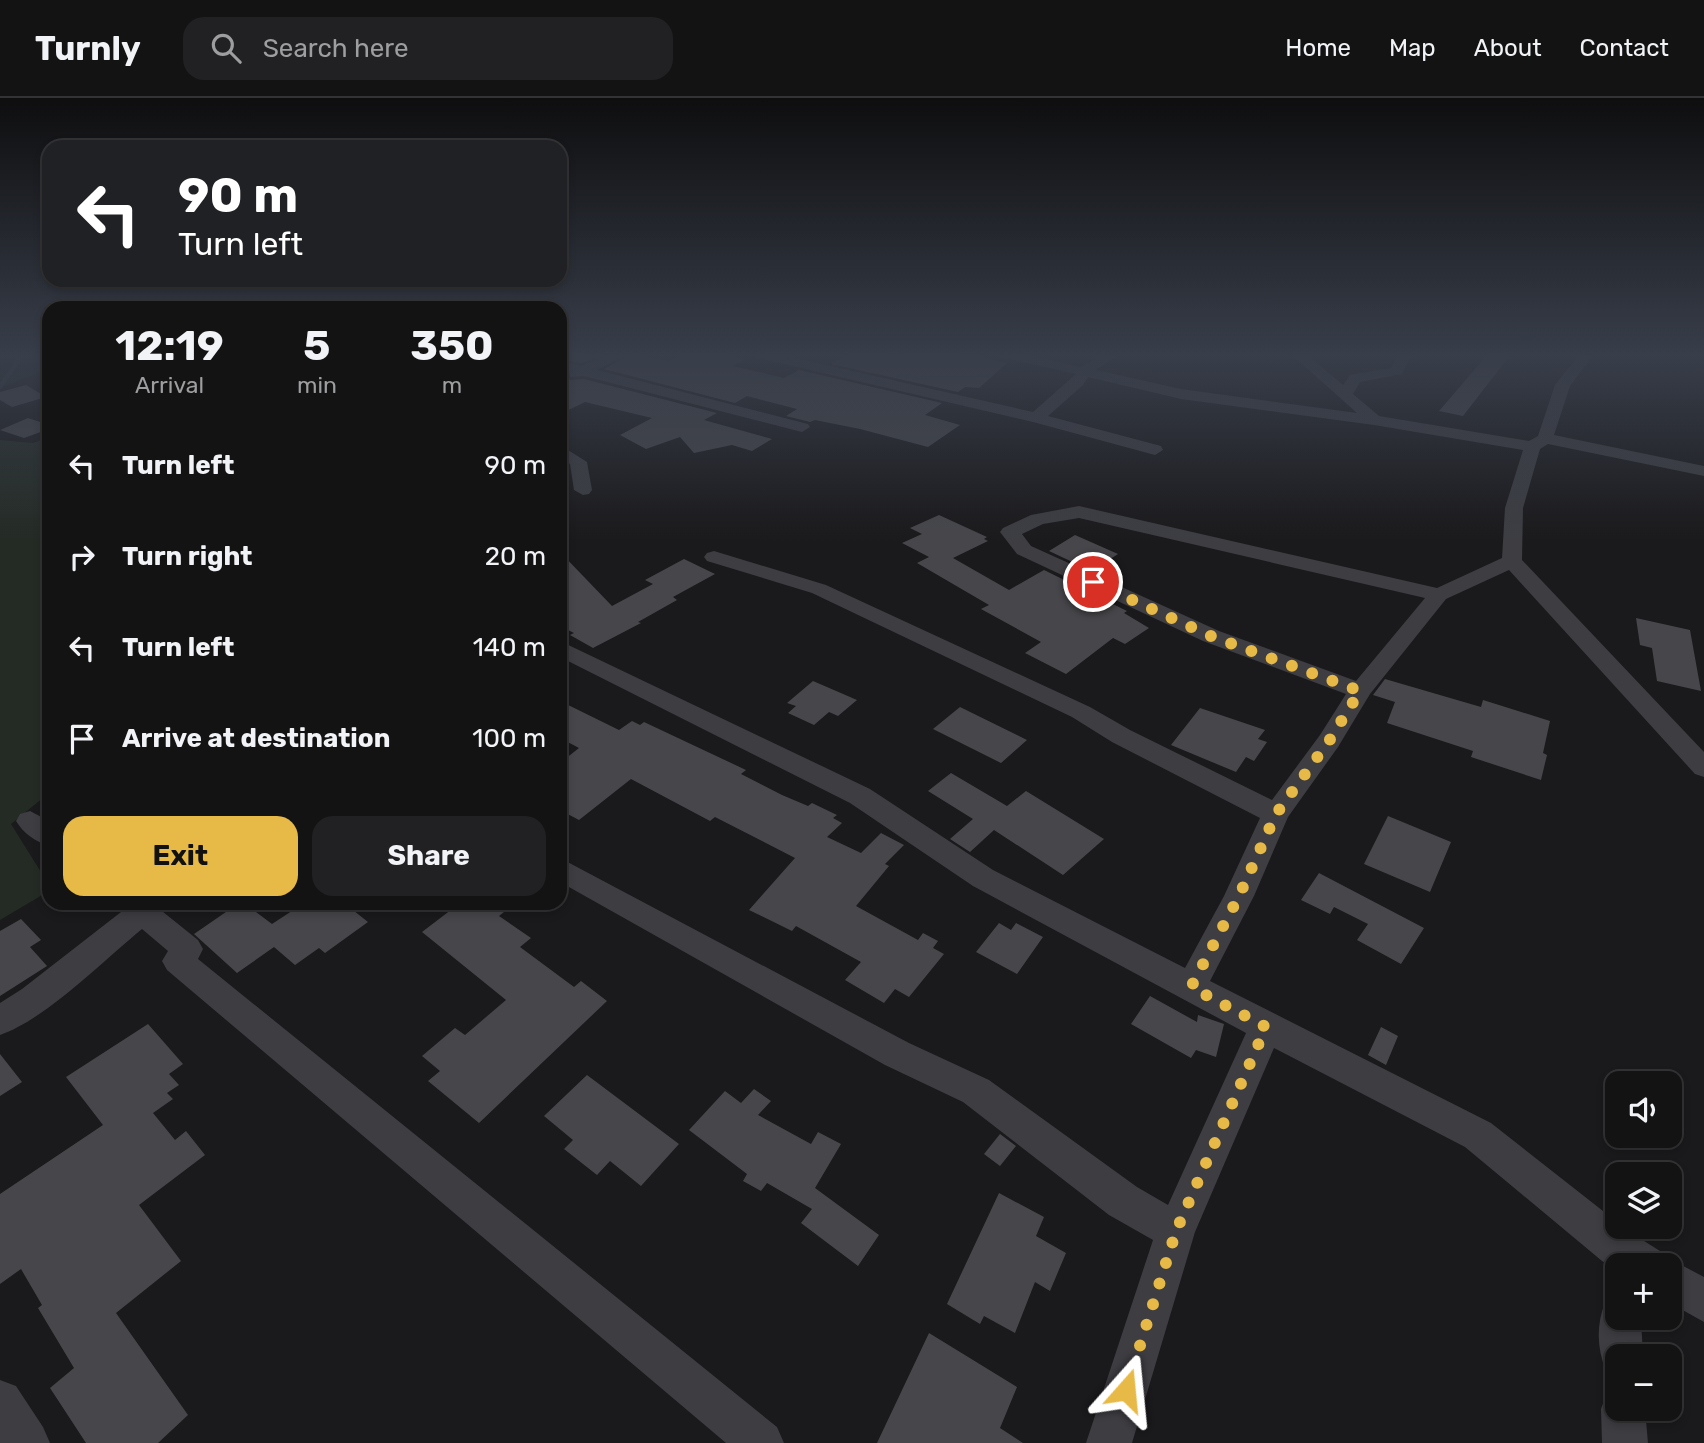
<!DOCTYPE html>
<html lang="en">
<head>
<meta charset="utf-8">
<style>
  :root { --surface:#141314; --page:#212022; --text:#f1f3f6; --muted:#9d9ea0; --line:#333234; --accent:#e7b946 }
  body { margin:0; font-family:Rubik,sans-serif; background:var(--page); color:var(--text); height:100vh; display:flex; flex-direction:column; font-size:26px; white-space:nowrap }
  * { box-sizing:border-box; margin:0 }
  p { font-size:23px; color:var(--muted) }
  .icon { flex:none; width:38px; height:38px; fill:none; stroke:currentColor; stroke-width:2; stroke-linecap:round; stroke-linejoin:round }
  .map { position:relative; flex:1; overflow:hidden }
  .panel { position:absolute; left:42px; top:203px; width:525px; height:609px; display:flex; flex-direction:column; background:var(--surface); border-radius:21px; box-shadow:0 4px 10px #0003,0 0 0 2px var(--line) }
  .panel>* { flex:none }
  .guide { position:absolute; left:42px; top:42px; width:525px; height:147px; border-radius:21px; box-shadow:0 4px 10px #0003,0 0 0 2px var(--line); background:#202124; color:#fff; overflow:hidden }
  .tools { position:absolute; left:1605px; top:973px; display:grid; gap:14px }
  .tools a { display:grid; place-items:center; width:77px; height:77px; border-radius:14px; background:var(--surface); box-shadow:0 4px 10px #0003,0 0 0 2px var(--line); font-size:35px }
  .pin { position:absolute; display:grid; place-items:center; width:60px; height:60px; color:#fff; margin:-30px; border:4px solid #fff; border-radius:50%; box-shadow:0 2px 7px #0007 }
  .me { position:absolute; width:77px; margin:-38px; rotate:18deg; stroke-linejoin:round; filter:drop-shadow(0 0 5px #0008) }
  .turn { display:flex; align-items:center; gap:24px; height:147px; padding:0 21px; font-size:32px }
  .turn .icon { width:91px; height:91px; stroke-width:2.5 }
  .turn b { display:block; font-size:49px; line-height:60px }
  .eta { display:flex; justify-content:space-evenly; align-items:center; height:119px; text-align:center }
  .eta b { font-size:42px; font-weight:700; line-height:49px }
  .primary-button { display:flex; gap:14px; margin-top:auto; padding:14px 21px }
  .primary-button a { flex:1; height:80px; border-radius:21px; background:var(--accent); color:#111; font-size:28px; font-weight:700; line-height:80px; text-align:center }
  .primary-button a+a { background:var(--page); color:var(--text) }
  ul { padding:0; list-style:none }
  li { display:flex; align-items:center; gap:21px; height:91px; padding:0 21px }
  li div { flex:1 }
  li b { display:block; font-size:26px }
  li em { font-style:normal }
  header { display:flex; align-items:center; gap:42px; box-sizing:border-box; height:98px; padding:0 35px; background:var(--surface); border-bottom:2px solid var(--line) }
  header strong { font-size:33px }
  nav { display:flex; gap:38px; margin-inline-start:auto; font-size:24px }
  .search { width:490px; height:63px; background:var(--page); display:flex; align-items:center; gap:18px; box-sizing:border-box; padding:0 24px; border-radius:21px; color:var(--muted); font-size:26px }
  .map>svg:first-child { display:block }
  .green { fill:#242b25 }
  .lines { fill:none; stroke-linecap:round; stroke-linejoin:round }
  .stream { stroke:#323a41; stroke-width:4.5 }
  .building { fill:#47474b }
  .street { fill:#3d3d42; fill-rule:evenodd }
  .route { stroke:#e7b946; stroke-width:12; stroke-dasharray:0 21.6 }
</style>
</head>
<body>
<header>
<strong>Turnly</strong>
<div class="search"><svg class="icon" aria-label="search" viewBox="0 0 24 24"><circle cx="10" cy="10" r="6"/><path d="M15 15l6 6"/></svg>Search here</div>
<nav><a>Home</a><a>Map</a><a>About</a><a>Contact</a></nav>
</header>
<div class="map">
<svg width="1704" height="1345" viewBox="0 0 1704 1345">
  <rect width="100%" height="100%" fill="#1a191b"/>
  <path class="green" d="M4,256H49L45,272L0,290V257Z
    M49,339V695L11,726L49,787V793L0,822V342L33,345Z"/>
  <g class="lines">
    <path class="stream" d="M0,289L23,256"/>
  </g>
  <path class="building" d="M560,256H605L581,265L560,261Z
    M631,256L669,263L685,256H722L746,261L733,268L784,280L799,272L942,305L925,317L960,327L928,349L860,331L815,322L810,324L786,318L797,311L747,298L735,305L604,271Z
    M848,256H880L899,260L905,256H951L968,259L970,257L1007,265L979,290L965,289L958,294L831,266Z
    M1488,256H1511L1463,318L1439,313Z
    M560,274L567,276L570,282L584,281L717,315L704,322L772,341L752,353L732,347L694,355L680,339L646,351L620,337L652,320L585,304L560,316Z
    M26,287L46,299L12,309L0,302V294Z
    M28,320L49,327V331L24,340L0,332Z
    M939,417L987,439L984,441L988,443L953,460L1009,492L1044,472L1127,513L1124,515L1149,530L1125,546L1113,540L1066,576L1025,555L1041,544L981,511L989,507L917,465L929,459L902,445L922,436L910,430Z
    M1075,437L1118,456L1104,465L1106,466L1099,470L1104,472L1098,476L1049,453Z
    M560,454L612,508L653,486L645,482L684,461L715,476L673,499L677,502L638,524L641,525L593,550L570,537L574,535L560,528Z
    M1636,520L1690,532L1701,593L1657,583L1652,550L1640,547Z
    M1385,581L1481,609L1483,602L1550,623L1543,655L1547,657L1541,682L1471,659L1473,653L1387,625L1395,604L1373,597Z
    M813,583L857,602L838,618L829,614L814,627L788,615L796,608L787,605Z
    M560,603L619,632L632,623L640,627L644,624L746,672L741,676L782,697L808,708L812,705L837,717L833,720L842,725L827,739L861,755L881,735L904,747L885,766L889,768L856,808L918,842L923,835L938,843L933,850L944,856L909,899L895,891L884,905L845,882L861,864L796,828L792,833L749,812L795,760L715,719L710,723L631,681L579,722L560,712V665L579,650L560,640Z
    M960,609L1027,642L1001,665L933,631Z
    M1200,610L1265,632L1258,641L1267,644L1254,663L1246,659L1236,674L1171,647Z
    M951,675L1007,708L1026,693L1104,741L1063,777L994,732L970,754L950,741L973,721L928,693Z
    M1388,718L1451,744L1430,794L1364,766Z
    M1319,775L1424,830L1401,866L1357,842L1368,826L1334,809L1330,816L1301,802Z
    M239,805H244L272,826L304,805H344L368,824L325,855L319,850L295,867L274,849L237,875L194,836Z
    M460,805H490L504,814L499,818L531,840L520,849L574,889L581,883L607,903L479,1025L428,983L440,973L422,958L455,930L465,937L506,902L422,834Z
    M21,821L41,842L30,849L47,868L0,898V833Z
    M999,825L1011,832L1016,825L1043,839L1017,876L976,854Z
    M1150,898L1197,924L1198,917L1224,926L1216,959L1196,952L1191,960L1131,926Z
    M148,926L183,966L169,976L179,987L167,995L173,1001L153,1015L175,1042L186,1033L205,1057L139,1107L181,1163L116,1215L188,1317L158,1345H86L50,1290L74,1270L38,1210L42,1207L21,1171L0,1186V1096L103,1027L66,979Z
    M1381,929L1398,938L1386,967L1368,957Z
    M0,956L22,984L0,998Z
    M587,977L679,1046L641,1088L610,1063L597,1077L564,1051L573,1042L544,1018Z
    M754,991L771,1003L758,1017L811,1046L818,1034L841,1046L815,1090L879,1137L858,1168L801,1125L812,1111L767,1085L761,1093L743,1083L747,1076L689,1032L725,993L741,1005Z
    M1000,1036L1016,1048L1000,1068L984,1056Z
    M999,1095L1044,1119L1036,1138L1066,1155L1050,1193L1035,1184L1015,1235L984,1218L980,1226L947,1206Z
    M929,1235L1017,1289L1000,1330L1023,1345H877Z"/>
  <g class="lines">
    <path class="street" d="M611,256H629L597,272L808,326L810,329L802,334L584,278L570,279L569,274L560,271V263L581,268Z
      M753,256H777L1033,314L1076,276L1001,259L999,256H1023L1081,269L1103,256H1119L1096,272L1181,291L1357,315L1291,256H1306L1343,287L1350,277L1391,270L1398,256H1412L1402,276L1360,284L1353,296L1379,318L1529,343L1538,338L1555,287L1580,256H1594L1570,288L1554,337L1704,368V378L1548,346L1540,351L1523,410L1522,462L1704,654V679L1695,676L1509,472L1446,501L1370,596L1338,649L1288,719L1254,798L1210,883L1491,1025L1617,1124V1129H1622L1660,1153L1665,1164L1670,1161L1704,1179V1224L1670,1205V1167H1617V1172L1602,1163L1465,1049L1274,950L1195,1134L1132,1345H1086L1153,1142L1109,1117L963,1004L885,967L560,784V760L909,945L989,982L1137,1089L1168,1107L1246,935L973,788L850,705L560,559V543L870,691L993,772L1185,870L1224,798L1260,720L1112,644L1072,619L812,495L707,463L704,459L707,455L714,453L826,487L1090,609L1130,632L1272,702L1320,637L1346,596L1203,543L1017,456L1000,434L1003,430L1031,417L1079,408L1437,490L1502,460L1505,410L1523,352L1374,327L1181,301L1088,279L1083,287L1048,318L1161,348L1163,352L1155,357L1033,324L755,259ZM1079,420L1425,500L1356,583L1219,533L1031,448L1022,436L1043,426Z
      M560,347L587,364L592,392L589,396L583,397L574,392L570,366L560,360Z
      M30,713L49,723V748C36,744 23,735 16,723L20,716Z
      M116,805H152L198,842L203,851L198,861L777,1329L784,1345H726L167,872L162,863L168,853L142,831C103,863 46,921 0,937V905L22,891L121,814Z
      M1617,1200V1220H1641L1643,1258H1617V1278L1606,1273C1597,1251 1596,1227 1605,1205Z
      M0,1282L16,1288L43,1329L50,1345H0Z
      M1617,1291V1311H1645L1648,1345H1602L1601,1311L1607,1295Z"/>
  </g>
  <linearGradient id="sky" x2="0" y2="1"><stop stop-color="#0e0e0f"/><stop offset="0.58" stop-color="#383e4a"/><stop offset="1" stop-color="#383e4a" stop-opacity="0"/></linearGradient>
  <rect width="1704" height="444" fill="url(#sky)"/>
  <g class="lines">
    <path class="route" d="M1093,484L1211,538L1360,593L1329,643L1276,716L1239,798L1191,889L1266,929L1176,1133L1126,1292"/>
  </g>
</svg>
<div class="tools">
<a><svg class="icon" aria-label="sound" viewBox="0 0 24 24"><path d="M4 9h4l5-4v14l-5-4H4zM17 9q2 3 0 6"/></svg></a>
<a><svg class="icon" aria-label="layers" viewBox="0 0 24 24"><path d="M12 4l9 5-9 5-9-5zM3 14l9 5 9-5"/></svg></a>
<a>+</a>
<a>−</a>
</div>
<div class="pin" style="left:1093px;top:484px;background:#d93025"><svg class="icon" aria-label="arrive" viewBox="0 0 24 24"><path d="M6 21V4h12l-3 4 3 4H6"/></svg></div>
<svg class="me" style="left:1126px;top:1292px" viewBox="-20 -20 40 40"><path d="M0-17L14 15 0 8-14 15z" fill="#e7b946" stroke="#fff" stroke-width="4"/></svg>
<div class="guide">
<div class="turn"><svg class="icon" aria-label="left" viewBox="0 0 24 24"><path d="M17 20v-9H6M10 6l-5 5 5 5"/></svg><div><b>90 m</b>Turn left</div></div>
</div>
<section class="panel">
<div class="eta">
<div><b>12:19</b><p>Arrival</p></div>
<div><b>5</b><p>min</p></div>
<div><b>350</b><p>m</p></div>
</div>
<ul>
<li><svg class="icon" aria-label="left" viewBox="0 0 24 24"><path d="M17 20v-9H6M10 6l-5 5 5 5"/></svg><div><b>Turn left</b></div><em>90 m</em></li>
<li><svg class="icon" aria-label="right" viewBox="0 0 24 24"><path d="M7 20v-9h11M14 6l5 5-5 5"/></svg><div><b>Turn right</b></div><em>20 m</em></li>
<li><svg class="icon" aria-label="left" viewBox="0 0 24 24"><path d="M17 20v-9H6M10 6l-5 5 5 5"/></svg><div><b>Turn left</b></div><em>140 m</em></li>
<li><svg class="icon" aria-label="arrive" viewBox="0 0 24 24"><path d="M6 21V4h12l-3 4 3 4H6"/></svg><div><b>Arrive at destination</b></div><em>100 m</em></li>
</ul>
<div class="primary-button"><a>Exit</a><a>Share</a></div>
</section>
</div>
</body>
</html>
